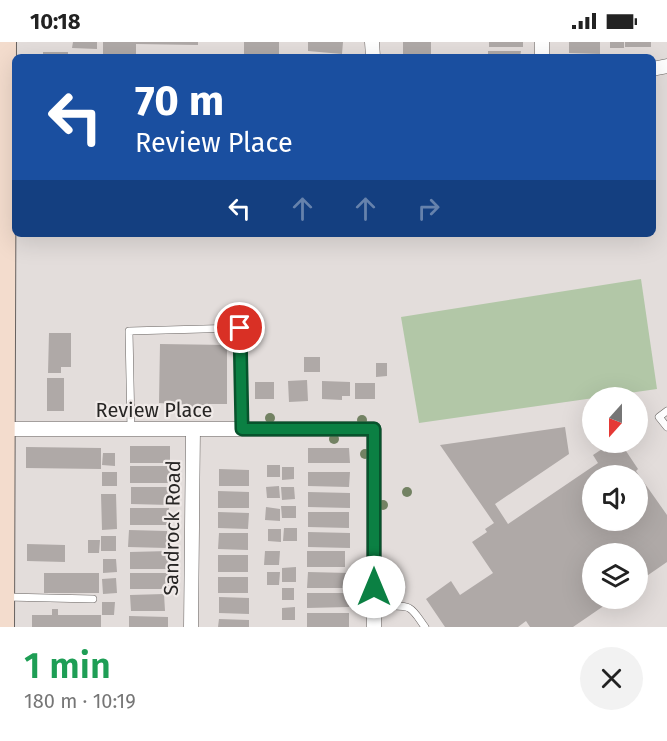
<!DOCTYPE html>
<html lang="en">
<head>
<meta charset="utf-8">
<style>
  :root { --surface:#fff; --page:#f2f2f2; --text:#222; --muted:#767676 }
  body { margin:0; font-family:"Fira Sans",sans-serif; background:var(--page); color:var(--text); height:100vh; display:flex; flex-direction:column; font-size:22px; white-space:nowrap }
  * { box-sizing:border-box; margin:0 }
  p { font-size:20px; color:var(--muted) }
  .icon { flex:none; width:33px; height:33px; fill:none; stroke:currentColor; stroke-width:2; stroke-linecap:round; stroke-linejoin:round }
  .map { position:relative; height:585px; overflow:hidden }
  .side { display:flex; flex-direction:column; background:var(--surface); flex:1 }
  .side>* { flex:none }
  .top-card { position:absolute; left:12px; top:12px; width:644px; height:183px; border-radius:9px; box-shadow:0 6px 24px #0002; background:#1a4fa0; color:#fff; overflow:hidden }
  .needle { width:39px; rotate:201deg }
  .controls { position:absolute; left:582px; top:345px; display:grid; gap:12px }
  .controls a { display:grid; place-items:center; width:66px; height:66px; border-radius:50%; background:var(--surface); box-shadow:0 6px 24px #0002; font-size:30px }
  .pin { position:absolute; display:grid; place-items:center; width:51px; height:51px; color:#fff; margin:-26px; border:3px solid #fff; border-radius:50%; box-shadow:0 2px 6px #0007 }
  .me { position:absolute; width:66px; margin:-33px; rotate:0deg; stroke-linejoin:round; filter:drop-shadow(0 0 4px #0008) }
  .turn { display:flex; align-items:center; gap:21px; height:126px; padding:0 24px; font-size:27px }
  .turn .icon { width:78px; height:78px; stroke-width:2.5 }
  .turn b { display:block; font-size:42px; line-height:51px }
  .lanes { display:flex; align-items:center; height:57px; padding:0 24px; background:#0003; justify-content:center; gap:30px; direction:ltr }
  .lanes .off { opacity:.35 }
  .round { display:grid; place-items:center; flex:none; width:63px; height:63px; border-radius:32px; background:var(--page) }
  .head { display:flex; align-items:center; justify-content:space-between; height:102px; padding:0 24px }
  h1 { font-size:36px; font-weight:600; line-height:45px; color:#1e9e55 }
  .status { display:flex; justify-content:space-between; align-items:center; height:42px; padding:0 30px; background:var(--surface); direction:ltr }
  .status svg { height:16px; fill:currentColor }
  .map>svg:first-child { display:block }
  .green { fill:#b2c7a7 }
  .building { fill:#afa9a7; fill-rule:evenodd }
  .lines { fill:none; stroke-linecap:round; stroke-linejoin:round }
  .lane-casing { stroke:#676260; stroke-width:8 }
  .street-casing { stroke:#676260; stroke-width:15 }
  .secondary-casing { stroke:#676260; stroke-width:20 }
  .lane { stroke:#fff; stroke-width:7 }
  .street { stroke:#fff; stroke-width:14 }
  .secondary { stroke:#f3dccd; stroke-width:18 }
  .tree { fill:#738263 }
  .route-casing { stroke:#07532c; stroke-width:15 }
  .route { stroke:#0b8043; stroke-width:10 }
  .labels { text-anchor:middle; stroke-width:4.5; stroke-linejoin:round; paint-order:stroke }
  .street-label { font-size:20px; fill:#272524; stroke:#f0eae8 }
</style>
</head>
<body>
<div class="status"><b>10:18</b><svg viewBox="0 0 49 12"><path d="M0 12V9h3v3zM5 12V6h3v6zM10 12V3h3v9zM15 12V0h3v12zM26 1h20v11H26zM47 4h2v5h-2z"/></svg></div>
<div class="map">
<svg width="667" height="585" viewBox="0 0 667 585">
  <rect width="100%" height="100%" fill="#e3dddb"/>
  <path class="green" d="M641,237L657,347L419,381L401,275Z"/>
  <path class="building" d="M73,0H97V7L72,6Z
    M103,0H198V3L136,2V15H103Z
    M244,0H279V15H244Z
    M308,0H343L342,12L308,9Z
    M403,0H431V15H403Z
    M489,0H523V5H489Z
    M569,0H600V12L569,11Z
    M610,0H624V6H610Z
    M625,0H651V5H625Z
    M488,9H521L520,15H488Z
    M43,10H68V15H43Z
    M49,291H71V325H61V331H48Z
    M160,302L227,303V362H208L209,363H196V366H190V363L159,361Z
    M304,315H320V330H304Z
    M376,321H387V334L376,335Z
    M47,336H64V369H47Z
    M307,338L308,359L289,360L288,339Z
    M322,339L350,340V354H342V358L322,357Z
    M255,340H274V357H255Z
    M355,341H375V357H355Z
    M565,385L569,412L495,462L508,482L598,421L593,413L602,407L604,410L620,400L638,427L636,429L667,473V520L638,540V512H592V556H619L609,563L608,561L573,585H530L526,579L518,585H445L426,557L451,539L460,553L493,531L472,500L487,490L485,487L494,481L440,403ZM592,434H638V478H592Z
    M130,404H170V421H130Z
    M26,405L101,406V427L26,426Z
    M308,406H349L350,421H308Z
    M103,411H115V424L102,423Z
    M267,423H280V435H267Z
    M130,424H170V441H130Z
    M282,425H294V437L282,438Z
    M219,427L249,428V444H219Z
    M102,430H117V444H102Z
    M308,430H350L349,445L308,444Z
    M279,444L280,456H267L266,445Z
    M131,445H170V463L131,462Z
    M281,445H294L295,457L282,458Z
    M218,449L249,450V466H218Z
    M308,450L350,451V466L308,465Z
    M101,452H116L117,487L102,488Z
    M281,464H296V476H282Z
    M266,465L280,467V479L265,478Z
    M130,466H169V483H130Z
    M218,470L249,471L248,487L218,486Z
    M308,470H349V486L308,485Z
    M284,486H297V499H283Z
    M268,487H281V500L268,499Z
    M129,488L167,489V506L128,505Z
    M308,490L350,491V506L308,505Z
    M219,491H248V508L218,507Z
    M101,494H116V509H101Z
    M88,498H100L99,511H88Z
    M27,502L65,503V520L27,519Z
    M169,509V527H130V510Z
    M265,509H280L279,523H264Z
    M307,509H345V525H307Z
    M218,513H248V530H218Z
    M103,517H116L117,530L103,531Z
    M296,525V540H282V526Z
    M267,530H280L279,543H267Z
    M308,530L349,531V546H307Z
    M44,531H99V551H44Z
    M130,531H169V547H130Z
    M218,535H248V551H218Z
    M116,536L117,551L103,552L102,537Z
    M282,546H294V558H282Z
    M307,551H349V565L307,566Z
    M164,552L165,569H131L130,553Z
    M219,555L249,556V572L219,571Z
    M102,560H115L114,573H102Z
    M295,565V578H282V566Z
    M52,567H58V573H101V585H32V573H52Z
    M307,571H349V585H307Z
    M129,574L168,575V585H129Z
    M219,577L249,578V585H218Z"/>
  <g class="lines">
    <defs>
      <path id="lane" d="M667,369L659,375L667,385
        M131,387L129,289L240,286L242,387
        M6,555L93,557
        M374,565C383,565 401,562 409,566C416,570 420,579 425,585"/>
      <path id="street" d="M372,0L373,15
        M542,15V0
        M652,27L667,24
        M5,387H374V585
        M191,585L193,387"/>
      <path id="secondary" d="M5,585L7,0"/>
    </defs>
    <use href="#lane" class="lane-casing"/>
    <use href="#street" class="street-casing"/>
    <use href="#secondary" class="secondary-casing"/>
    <use href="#lane" class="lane"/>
    <use href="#street" class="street"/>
    <use href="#secondary" class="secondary"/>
  </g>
  <g class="tree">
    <circle cx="270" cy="376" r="5"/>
    <circle cx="362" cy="378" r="5"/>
    <circle cx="334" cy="397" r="5"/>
    <circle cx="365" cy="412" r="5"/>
    <circle cx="407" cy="450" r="5"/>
    <circle cx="383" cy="463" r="5"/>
    <circle cx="400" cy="540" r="5"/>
  </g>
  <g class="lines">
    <defs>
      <path id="route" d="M240,286L242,387H374V545"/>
    </defs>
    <use href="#route" class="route-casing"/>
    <use href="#route" class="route"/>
  </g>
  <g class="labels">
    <g class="street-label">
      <text x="154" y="375">Review Place</text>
      <text transform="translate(172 486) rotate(-89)" y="7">Sandrock Road</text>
    </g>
  </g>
</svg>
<div class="controls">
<a><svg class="needle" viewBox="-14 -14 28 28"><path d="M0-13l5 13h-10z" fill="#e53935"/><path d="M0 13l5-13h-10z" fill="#767676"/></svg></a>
<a><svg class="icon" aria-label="sound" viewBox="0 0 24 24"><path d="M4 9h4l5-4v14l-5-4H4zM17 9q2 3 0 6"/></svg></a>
<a><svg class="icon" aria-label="layers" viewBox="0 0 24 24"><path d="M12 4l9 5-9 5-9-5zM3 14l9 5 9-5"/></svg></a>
</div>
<div class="pin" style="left:240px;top:286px;background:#d93025"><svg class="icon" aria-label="arrive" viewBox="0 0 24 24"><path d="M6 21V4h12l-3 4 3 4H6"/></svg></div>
<svg class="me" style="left:374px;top:545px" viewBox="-20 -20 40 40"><circle r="19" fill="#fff"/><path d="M0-13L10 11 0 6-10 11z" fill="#0b8043"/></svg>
<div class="top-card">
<div class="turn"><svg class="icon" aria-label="left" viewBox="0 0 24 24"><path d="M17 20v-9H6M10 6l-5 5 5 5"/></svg><div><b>70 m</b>Review Place</div></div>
<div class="lanes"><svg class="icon" aria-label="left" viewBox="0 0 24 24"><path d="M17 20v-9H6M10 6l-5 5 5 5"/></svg><svg class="icon off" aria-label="ahead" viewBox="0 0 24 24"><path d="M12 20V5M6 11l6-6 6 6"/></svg><svg class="icon off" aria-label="ahead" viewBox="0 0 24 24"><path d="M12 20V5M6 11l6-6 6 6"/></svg><svg class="icon off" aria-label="right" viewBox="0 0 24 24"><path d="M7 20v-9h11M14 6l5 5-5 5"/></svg></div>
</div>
</div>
<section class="side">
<div class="head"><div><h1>1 min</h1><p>180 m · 10:19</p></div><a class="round"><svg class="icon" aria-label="close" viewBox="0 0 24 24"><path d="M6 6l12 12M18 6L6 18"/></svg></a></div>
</section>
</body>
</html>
